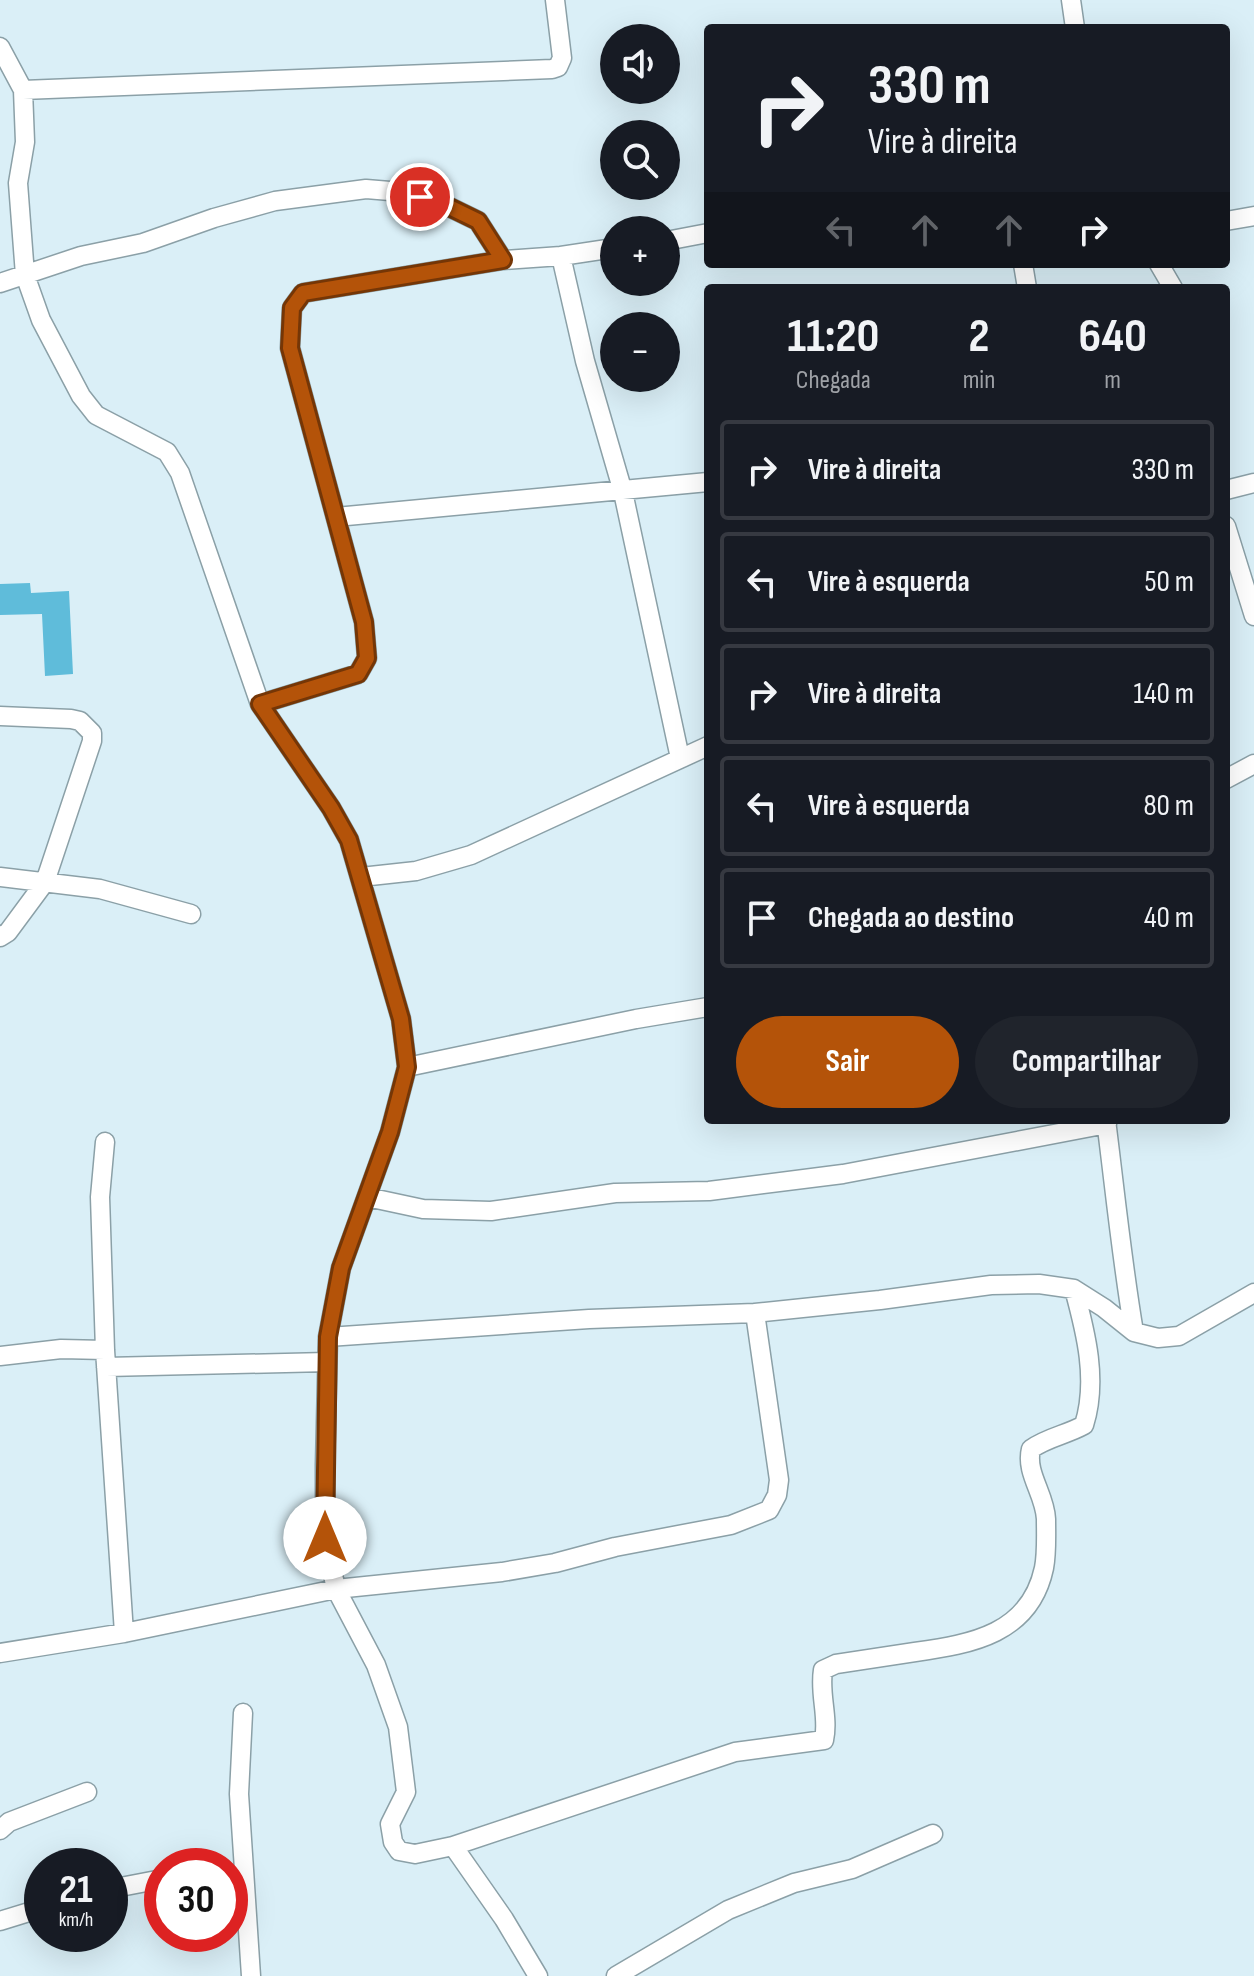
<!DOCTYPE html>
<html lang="pt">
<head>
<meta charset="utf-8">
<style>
  :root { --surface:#171b24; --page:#20242c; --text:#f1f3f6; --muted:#9ea1a6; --line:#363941; --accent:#b45309 }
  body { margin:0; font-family:"Sofia Sans Condensed",sans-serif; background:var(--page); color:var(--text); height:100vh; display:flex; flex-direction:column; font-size:30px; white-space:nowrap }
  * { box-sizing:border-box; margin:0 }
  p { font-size:26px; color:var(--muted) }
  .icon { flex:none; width:44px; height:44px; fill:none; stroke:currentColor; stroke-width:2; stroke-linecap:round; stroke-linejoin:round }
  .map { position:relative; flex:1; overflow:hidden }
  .sheet { position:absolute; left:704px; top:284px; width:526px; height:840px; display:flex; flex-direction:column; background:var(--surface); border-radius:8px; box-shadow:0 8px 32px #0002 }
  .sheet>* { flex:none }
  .guide { position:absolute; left:704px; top:24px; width:526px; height:244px; border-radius:8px; box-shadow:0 8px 32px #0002; background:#171b24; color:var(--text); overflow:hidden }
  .controls { position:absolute; left:600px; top:24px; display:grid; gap:16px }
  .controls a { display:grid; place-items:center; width:80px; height:80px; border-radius:50%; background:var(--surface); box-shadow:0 8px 32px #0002; font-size:40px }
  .speed { position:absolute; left:24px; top:1848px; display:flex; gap:16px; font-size:40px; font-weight:700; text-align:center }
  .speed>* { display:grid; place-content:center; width:104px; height:104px; border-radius:50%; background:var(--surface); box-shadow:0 8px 32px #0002; line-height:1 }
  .speed small { font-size:20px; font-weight:400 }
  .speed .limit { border:12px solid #d22; background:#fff; color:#111 }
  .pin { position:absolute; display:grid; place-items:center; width:68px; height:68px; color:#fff; margin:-34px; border:4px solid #fff; border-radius:50%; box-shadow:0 2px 8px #0007 }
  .me { position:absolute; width:88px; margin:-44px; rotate:0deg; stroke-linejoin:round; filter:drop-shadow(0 0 6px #0008) }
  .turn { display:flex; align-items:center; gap:28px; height:168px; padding:0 32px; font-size:36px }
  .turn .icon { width:104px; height:104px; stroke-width:2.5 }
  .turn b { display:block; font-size:56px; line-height:68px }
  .lanes { display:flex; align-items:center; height:76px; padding:0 32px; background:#0003; justify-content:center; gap:40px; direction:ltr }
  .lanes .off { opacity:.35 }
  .eta { display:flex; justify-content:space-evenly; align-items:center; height:136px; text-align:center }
  .eta b { font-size:48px; font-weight:700; line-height:56px }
  .button { display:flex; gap:16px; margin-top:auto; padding:16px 32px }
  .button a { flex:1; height:92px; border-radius:48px; background:var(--accent); color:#fff; font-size:32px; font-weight:700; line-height:92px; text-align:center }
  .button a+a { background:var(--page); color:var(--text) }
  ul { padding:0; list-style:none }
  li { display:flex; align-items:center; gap:24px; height:100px; margin:0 16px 12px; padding:0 16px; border:4px solid var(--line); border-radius:8px }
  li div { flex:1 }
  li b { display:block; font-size:30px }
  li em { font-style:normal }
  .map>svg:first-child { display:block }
  .building { fill:#5fbcda }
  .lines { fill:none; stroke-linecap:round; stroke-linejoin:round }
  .street-casing { stroke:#8ba0a7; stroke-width:21 }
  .street { stroke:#fff; stroke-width:18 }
  .route-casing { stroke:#753606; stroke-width:20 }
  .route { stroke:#b45309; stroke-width:14 }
</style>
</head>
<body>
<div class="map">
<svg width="1254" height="1976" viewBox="0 0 1254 1976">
  <rect width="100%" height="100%" fill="#daeff7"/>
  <path class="building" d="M30,583L31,593L69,591L73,674L45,676L42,614L0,615V584Z"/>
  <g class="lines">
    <defs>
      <path id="street" d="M1071,0L1075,28
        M0,47L23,90L25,142L18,183L25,275L41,320L81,396L96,415L167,452L180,473L260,704L331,808L349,840L401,1019L407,1067L390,1132L341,1268L328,1337L325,1465V1538L336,1589L376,1665L398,1727L406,1792L390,1824L393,1842L399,1851L415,1854L453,1846L504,1919L538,1976
        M23,90L552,69L558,67L562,58L555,0
        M1226,221L1254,216
        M666,241L708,233
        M614,248L561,256L585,361L623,492L680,758
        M1023,264L1027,288
        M1159,264L1173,288
        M0,283L81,256L143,243L214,218L275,201L366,189L402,192L439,202L478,221L503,260L561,256
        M1226,490L1254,483
        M336,517L708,482
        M1226,526L1254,616
        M260,704L358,674L367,658L364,622L290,348L292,308L303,293L503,260
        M0,716L71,719L80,721L92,733V741L45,882L8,932L0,937
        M1226,779L1254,764
        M0,877L100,889L191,914
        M361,877L416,871L471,855L708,746
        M407,1067L636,1019L708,1007
        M1106,1120C1115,1191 1122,1262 1134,1332
        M105,1142L100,1197L105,1350L124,1633
        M367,1197L423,1209L491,1211L615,1193L709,1191L843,1174L1107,1124
        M328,1337L589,1319L755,1313L880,1300L991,1285L1039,1284L1074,1289L1104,1308L1134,1332L1158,1338L1179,1336L1254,1293
        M0,1356L61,1349L105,1350
        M106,1367L327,1362
        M0,1653L124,1633L336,1589L502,1572L555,1563L615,1547L731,1525L769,1510L777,1495L779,1480L755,1313
        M243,1713L239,1794L251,1976
        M0,1830L9,1822L87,1792
        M453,1846L735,1752L824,1740C829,1717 819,1694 823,1670L836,1664C862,1660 889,1656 915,1652C972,1644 1030,1634 1044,1568C1047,1553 1046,1535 1046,1519C1045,1494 1025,1473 1031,1449C1048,1437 1066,1435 1084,1425C1098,1381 1086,1333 1074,1289
        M110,1889L162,1879
        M0,1921L42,1908
        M616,1976L728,1910L794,1883L852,1869L933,1834"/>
    </defs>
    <use href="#street" class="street-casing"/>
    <use href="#street" class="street"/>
  </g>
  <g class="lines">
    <defs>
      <path id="route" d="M325,1538L328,1337L341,1268L390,1132L407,1067L401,1019L349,840L331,808L260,704L358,674L367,658L364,622L290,348L292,308L303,293L503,260L478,221L439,202L420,197"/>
    </defs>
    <use href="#route" class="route-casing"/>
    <use href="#route" class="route"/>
  </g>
</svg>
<div class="controls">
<a><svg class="icon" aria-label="sound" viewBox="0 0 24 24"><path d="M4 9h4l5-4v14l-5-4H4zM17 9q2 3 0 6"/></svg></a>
<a><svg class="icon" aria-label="search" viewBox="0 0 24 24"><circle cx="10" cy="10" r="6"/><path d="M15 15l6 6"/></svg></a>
<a>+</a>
<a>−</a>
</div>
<div class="speed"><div>21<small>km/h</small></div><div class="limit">30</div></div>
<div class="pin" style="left:420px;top:197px;background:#d93025"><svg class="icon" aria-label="arrive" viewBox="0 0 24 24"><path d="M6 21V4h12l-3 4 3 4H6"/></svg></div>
<svg class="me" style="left:325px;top:1538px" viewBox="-20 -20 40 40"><circle r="19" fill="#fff"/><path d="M0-13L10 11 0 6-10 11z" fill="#b45309"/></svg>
<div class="guide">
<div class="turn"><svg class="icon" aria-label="right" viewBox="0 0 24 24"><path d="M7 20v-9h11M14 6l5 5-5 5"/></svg><div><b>330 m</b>Vire à direita</div></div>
<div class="lanes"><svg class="icon off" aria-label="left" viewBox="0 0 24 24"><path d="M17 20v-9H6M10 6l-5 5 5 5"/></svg><svg class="icon off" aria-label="ahead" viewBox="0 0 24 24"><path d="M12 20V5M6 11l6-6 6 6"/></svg><svg class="icon off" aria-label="ahead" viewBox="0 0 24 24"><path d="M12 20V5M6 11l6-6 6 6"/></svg><svg class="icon" aria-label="right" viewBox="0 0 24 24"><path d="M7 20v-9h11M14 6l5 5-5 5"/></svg></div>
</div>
<section class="sheet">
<div class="eta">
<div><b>11:20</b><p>Chegada</p></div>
<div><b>2</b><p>min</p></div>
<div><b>640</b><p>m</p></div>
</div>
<ul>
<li><svg class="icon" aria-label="right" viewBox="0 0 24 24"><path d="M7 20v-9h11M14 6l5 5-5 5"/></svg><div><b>Vire à direita</b></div><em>330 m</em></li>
<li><svg class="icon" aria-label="left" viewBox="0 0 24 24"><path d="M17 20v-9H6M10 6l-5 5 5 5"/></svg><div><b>Vire à esquerda</b></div><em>50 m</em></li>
<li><svg class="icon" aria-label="right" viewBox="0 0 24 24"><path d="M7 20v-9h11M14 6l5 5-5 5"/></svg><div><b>Vire à direita</b></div><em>140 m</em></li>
<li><svg class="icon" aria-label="left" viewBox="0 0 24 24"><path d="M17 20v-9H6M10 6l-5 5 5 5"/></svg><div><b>Vire à esquerda</b></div><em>80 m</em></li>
<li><svg class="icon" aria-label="arrive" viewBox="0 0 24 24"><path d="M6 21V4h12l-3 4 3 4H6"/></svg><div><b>Chegada ao destino</b></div><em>40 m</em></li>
</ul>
<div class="button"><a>Sair</a><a>Compartilhar</a></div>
</section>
</div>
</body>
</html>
